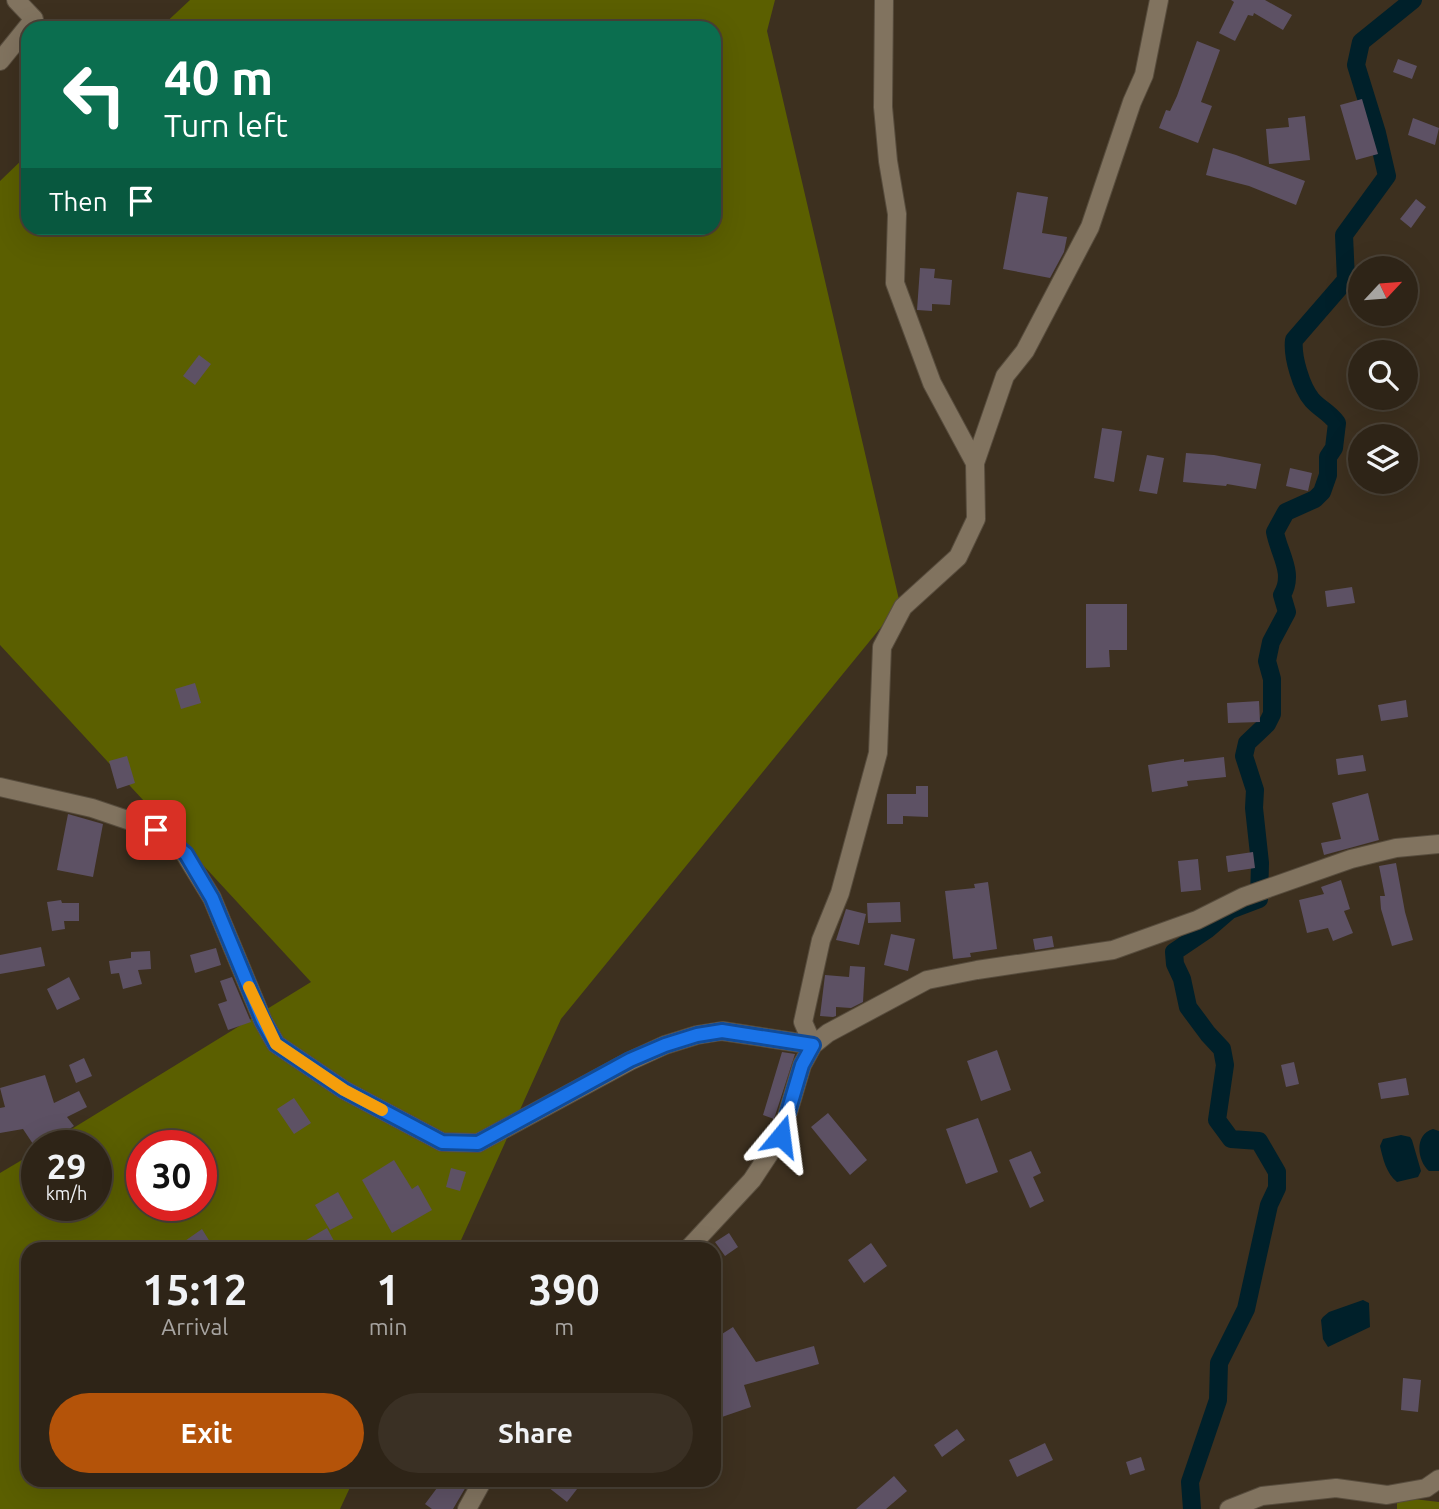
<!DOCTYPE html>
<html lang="en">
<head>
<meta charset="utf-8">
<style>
  :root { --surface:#2e2417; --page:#3a3024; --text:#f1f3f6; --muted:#a7a4a1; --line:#494136; --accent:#b45309 }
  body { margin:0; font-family:Ubuntu,sans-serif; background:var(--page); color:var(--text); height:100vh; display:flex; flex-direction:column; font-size:26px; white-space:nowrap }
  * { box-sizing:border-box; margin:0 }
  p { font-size:23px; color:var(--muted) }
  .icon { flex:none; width:38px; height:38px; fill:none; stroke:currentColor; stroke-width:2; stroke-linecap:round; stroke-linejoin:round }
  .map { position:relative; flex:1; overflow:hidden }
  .side { position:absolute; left:21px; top:1242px; width:700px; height:245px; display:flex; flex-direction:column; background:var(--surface); border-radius:21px; box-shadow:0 7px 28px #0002,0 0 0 2px var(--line) }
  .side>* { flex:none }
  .guide { position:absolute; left:21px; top:21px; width:700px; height:214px; border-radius:21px; box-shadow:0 7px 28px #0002,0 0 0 2px var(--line); background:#0b6e4f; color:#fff; overflow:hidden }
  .needle { width:46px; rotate:64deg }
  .tools { position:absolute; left:1348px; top:256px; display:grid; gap:14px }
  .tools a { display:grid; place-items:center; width:70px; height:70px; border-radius:50%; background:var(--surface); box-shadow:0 7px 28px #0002,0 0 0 2px var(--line); font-size:35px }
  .speed { position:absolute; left:21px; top:1130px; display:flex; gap:14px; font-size:35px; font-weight:700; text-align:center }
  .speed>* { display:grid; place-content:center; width:91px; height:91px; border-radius:50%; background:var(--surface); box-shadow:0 7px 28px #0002,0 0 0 2px var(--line); line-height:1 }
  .speed small { font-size:18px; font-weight:400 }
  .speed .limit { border:10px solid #d22; background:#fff; color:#111 }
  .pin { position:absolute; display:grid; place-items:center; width:60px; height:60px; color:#fff; margin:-30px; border-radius:14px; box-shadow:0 4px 10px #0006 }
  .me { position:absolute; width:77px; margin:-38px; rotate:16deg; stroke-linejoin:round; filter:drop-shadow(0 0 5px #0008) }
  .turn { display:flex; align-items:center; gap:24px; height:147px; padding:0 28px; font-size:32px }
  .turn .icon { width:91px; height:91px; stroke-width:2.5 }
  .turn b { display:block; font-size:49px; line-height:60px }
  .then { display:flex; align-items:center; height:66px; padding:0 28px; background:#0003; gap:14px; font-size:26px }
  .eta { display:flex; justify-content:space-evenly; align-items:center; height:119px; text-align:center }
  .eta b { font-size:42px; font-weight:600; line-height:49px }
  .action { display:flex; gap:14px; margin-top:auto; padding:14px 28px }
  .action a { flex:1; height:80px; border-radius:42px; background:var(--accent); color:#fff; font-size:28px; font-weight:600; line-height:80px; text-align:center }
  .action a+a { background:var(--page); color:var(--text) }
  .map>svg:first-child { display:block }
  .forest { fill:#5b5f00; fill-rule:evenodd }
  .water { fill:#00202a }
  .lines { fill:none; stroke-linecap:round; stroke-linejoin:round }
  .canal { stroke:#00202a; stroke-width:18 }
  .building { fill:#5d5164 }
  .minor-casing { stroke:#574c3d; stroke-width:20 }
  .minor { stroke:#81735f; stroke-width:18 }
  .route-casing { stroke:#114b97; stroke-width:18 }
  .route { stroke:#1a73e8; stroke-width:12 }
  .slow { stroke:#f59e0b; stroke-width:12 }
</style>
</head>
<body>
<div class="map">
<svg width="1439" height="1509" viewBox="0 0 1439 1509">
  <rect width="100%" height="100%" fill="#3d301f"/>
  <path class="forest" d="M190,0H775L767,31L900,604L561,1019L457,1249L28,1250V1480L353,1481L340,1509H0V1173L37,1151V1206H96V1146H44L311,982L0,645V181L28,154V228H714V28H160ZM142,1146H201V1206H142Z
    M1397,1497L1439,1502V1509H1397Z"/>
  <path class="water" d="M1433,1129L1439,1131V1171H1429C1417,1161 1414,1134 1433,1129Z
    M1401,1135L1410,1137L1412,1140L1421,1171L1418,1177L1397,1182C1386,1173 1383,1159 1380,1146L1383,1139Z
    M1363,1300L1369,1303L1370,1327L1328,1347L1323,1339L1321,1320L1323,1317L1329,1312Z"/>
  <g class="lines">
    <path class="canal" d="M1192,1509L1190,1482L1218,1400L1219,1363L1246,1309L1269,1205L1277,1188V1172L1259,1141L1231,1139L1217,1120L1225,1065L1222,1049L1208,1034L1188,1007L1182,979L1175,964L1174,952L1208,929L1230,910L1259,899L1260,863L1254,808L1255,790L1244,756L1247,743L1267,724L1272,714V679L1267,661L1271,642L1287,612L1282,595C1295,573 1279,554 1275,532L1286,512L1315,499L1322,492L1328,475V457L1334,448L1337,423C1329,412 1320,409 1312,400C1301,387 1292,356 1294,340L1346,280L1344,235L1387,176L1377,133L1356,65L1361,42L1413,0"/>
  </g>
  <path class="building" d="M1231,0H1265L1292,15L1283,30L1254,13L1253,16L1248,15L1235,41L1219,33L1234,2Z
    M1197,41L1220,50L1201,102L1212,106L1198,143L1159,128L1166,110L1170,111L1177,96Z
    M1398,59L1417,66L1412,79L1393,72Z
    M1362,99L1378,154L1356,160L1340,105Z
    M1305,116L1310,160L1269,164L1266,129L1289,127L1288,118Z
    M1413,118L1439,128L1435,145L1408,135Z
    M1213,148L1236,155L1305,181L1296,205L1249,186L1206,175Z
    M1017,192L1048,197L1042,233L1067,237L1064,252L1050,278L1003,269Z
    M1416,199L1426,207L1411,228L1400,219Z
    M920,268L935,269L934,278L952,280L950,305L932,304V311L917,310Z
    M199,355L211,364L195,385L183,376Z
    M1102,428L1122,431L1114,482L1094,478Z
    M1186,453L1214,455L1261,464L1256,489L1227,484L1226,486L1183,482Z
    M1147,455L1164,458L1157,494L1139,491Z
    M1290,468L1312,473L1308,491L1286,486Z
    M1352,587L1355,603L1327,607L1325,591Z
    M1086,604H1127V650H1109L1110,667L1086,668Z
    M195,683L201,703L181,709L175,689Z
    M1406,700L1408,717L1381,721L1378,705Z
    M1259,701L1260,722L1228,723L1227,703Z
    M1363,755L1366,771L1338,775L1336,759Z
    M127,756L135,783L117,789L109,761Z
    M1224,757L1226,777L1187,781L1188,786L1152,792L1148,765L1184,759V762Z
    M916,786H928V817L903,816V824H887V794H916Z
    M1368,793L1379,840L1324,855L1321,843L1341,839L1332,803Z
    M68,814L103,824L93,877L57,870Z
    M1253,852L1255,868L1228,872L1226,856Z
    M1198,859L1201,890L1181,892L1178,861Z
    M1396,863L1405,912L1413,940L1392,946L1381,909L1380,896H1385L1379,866Z
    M1341,880L1350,909L1344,911L1353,933L1333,941L1328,928L1307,933L1299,900L1324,894L1321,887Z
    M988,882L997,949L970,953L971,957L953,959L945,891L975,888L974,884Z
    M61,900L62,903H79V921H64L65,929L52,931L47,902Z
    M900,902L901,922L868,923L867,903Z
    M846,909L866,914L859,945L836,940Z
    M891,934L915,939L908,971L884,965Z
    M1052,936L1054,947L1035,950L1033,939Z
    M41,947L45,966L0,974V955Z
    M216,948L221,965L195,973L190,955Z
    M150,951L151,969L138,970L142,984L123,989L119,973L111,974L109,961L131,958V952Z
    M850,966L865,967L863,1002L851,1008L836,1007V1016L833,1017L820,1016L825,975L849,977Z
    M69,977L80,999L57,1010L47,989Z
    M232,977L251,1022L228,1030L218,1004L227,1001L220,981Z
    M997,1050L1011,1090L981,1101L967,1061Z
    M782,1052L795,1054L774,1119L763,1115Z
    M84,1058L92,1076L76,1083L69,1065Z
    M1294,1062L1299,1084L1286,1087L1281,1065Z
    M45,1075L54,1103L79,1091L87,1107L67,1117L74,1126L43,1146H37V1150L23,1129L0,1133V1108L5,1107L0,1088Z
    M1406,1078L1409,1095L1381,1099L1378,1083Z
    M294,1098L311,1123L294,1134L277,1109Z
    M828,1113L867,1160L850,1175L811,1127Z
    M978,1118L998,1172L966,1184L946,1129Z
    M1031,1151L1041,1173L1033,1177L1044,1201L1030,1208L1009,1160Z
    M394,1160L412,1189L418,1185L432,1210L392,1233L362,1180Z
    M451,1168L466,1172L460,1191L446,1187Z
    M338,1192L353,1218L330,1230L315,1205Z
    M327,1228L339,1250H289Z
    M202,1229L215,1250H172Z
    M729,1233L738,1247L725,1256L715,1242Z
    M871,1243L887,1266L864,1283L848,1260Z
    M733,1327L756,1362L814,1346L819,1364L744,1385L751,1407L719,1418L714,1404V1339Z
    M1403,1378L1421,1380L1418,1412L1401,1410Z
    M957,1429L965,1440L942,1457L934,1445Z
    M1045,1443L1053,1460L1017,1477L1009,1460Z
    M1141,1457L1145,1470L1130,1475L1126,1462Z
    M894,1476L907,1491L886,1509H856Z
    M443,1480H470L453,1509H432L425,1504Z
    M539,1480H584L567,1502Z"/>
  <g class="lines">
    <defs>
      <path id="minor" d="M0,61L34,19L16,0
        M975,463L1005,376L1025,351L1090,227L1132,102L1144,75L1159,0
        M0,787L92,808L157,830L185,854L212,898L263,1021L276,1044L344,1090L442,1142L478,1143L630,1061L665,1045L697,1035L722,1031L813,1045
        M813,1045L803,1022L821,940L840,893L878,753L882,647L903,607L958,557L976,519L975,463L932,383L895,283L897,214L888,161L883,107L884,0
        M687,1250L752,1180L781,1136L802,1065L813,1045L828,1033L927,980L977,970L1113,950L1197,920L1243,897L1351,859L1396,848L1439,844
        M467,1509L483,1480
        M1229,1509L1262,1496L1336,1488L1387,1495L1426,1488L1439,1479"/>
    </defs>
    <use href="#minor" class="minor-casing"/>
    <use href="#minor" class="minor"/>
  </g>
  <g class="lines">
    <defs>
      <path id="route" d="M156,830L186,854L212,898L263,1021L276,1044L344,1090L442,1142L478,1143L630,1060L665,1045L697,1035L722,1031L813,1045L802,1065L781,1136"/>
    </defs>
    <use href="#route" class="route-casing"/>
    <use href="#route" class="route"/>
    <path class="slow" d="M249,987L276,1044L344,1090L382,1110"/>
  </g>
</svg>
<div class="tools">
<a><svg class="needle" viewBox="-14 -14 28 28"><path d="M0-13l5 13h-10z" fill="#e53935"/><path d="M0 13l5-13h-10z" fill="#a7a4a1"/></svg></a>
<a><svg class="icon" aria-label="search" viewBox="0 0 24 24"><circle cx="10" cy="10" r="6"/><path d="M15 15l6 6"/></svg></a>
<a><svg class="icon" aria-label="layers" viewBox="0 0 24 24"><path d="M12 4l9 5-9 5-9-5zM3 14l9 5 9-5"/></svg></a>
</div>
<div class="speed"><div>29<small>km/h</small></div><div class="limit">30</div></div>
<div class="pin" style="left:156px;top:830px;background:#d93025"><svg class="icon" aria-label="arrive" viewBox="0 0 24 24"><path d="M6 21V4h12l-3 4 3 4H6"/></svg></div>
<svg class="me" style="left:781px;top:1136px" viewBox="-20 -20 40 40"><path d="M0-17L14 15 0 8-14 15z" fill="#1a73e8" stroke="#fff" stroke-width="4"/></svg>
<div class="guide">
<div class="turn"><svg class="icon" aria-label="left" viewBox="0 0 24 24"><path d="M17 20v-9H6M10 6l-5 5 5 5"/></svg><div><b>40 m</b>Turn left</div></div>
<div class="then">Then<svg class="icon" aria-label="arrive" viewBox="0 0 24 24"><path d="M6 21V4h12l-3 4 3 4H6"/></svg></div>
</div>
<section class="side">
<div class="eta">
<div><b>15:12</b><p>Arrival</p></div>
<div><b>1</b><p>min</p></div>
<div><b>390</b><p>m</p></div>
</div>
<div class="action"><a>Exit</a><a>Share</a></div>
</section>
</div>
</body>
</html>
